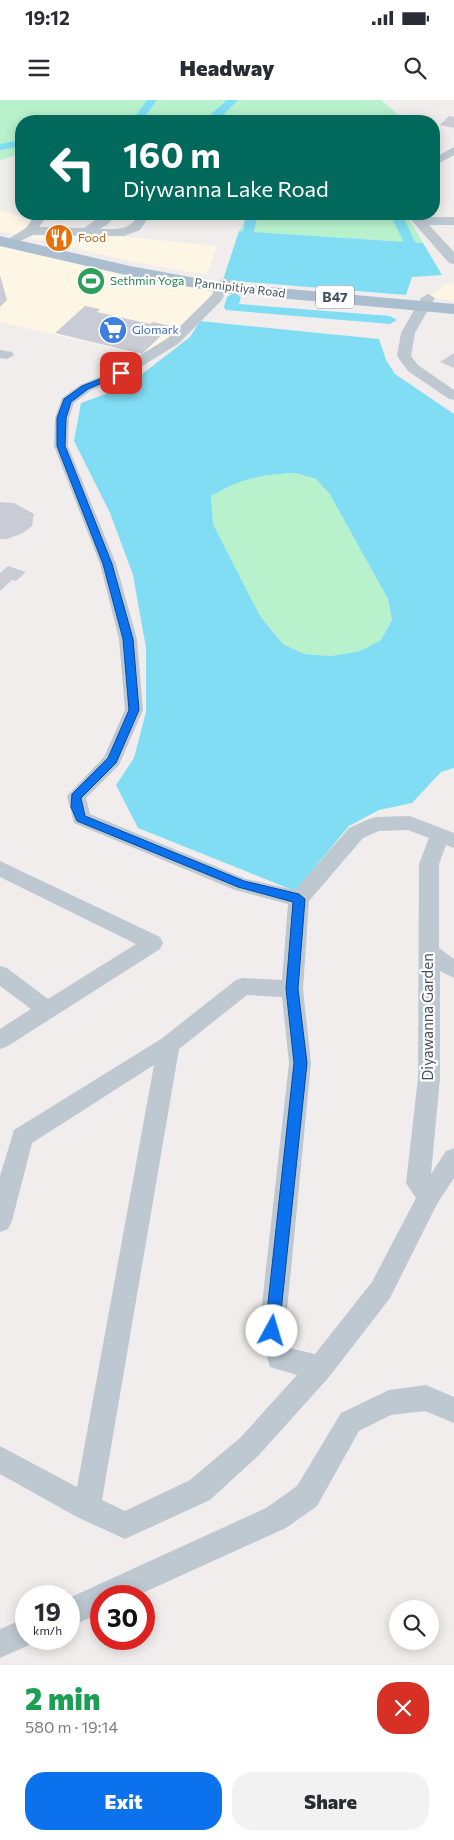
<!DOCTYPE html>
<html lang="en">
<head>
<meta charset="utf-8">
<style>
  :root { --surface:#fff; --page:#f2f2f3; --text:#2b2b33; --muted:#7c7c81; --accent:#0b71ed }
  body { margin:0; font-family:Commissioner,sans-serif; background:var(--page); color:var(--text); height:100vh; display:flex; flex-direction:column; font-size:19px; white-space:nowrap }
  * { box-sizing:border-box; margin:0 }
  p { font-size:16px; color:var(--muted) }
  .icon { flex:none; width:28px; height:28px; fill:none; stroke:currentColor; stroke-width:2; stroke-linecap:round; stroke-linejoin:round }
  .map { position:relative; height:1565px; overflow:hidden }
  .panel { display:flex; flex-direction:column; background:var(--surface); flex:1 }
  .panel>* { flex:none }
  .guide { position:absolute; left:15px; top:15px; width:425px; height:105px; border-radius:20px; box-shadow:0 2px 12px #0003; background:#00695c; color:#fff; overflow:hidden }
  .controls { position:absolute; left:389px; top:1500px; display:grid; gap:10px }
  .controls a { display:grid; place-items:center; width:50px; height:50px; border-radius:50%; background:var(--surface); box-shadow:0 2px 12px #0003; font-size:25px }
  .speed { position:absolute; left:15px; top:1485px; display:flex; gap:10px; font-size:25px; font-weight:700; text-align:center }
  .speed>* { display:grid; place-content:center; width:65px; height:65px; border-radius:50%; background:var(--surface); box-shadow:0 2px 12px #0003; line-height:1 }
  .speed small { font-size:12px; font-weight:400 }
  .speed .limit { border:8px solid #d22; background:#fff; color:#111 }
  .pin { position:absolute; display:grid; place-items:center; width:42px; height:42px; color:#fff; margin:-21px; border-radius:10px; box-shadow:0 2px 8px #0006 }
  .me { position:absolute; width:55px; margin:-28px; rotate:6deg; stroke-linejoin:round; filter:drop-shadow(0 0 4px #0008) }
  .turn { display:flex; align-items:center; gap:18px; height:105px; padding:0 25px; font-size:22px }
  .turn .icon { width:65px; height:65px; stroke-width:2.5 }
  .turn b { display:block; font-size:35px; line-height:42px }
  .round { display:grid; place-items:center; flex:none; width:52px; height:52px; border-radius:20px; background:var(--page) }
  .overview { display:flex; align-items:center; justify-content:space-between; height:85px; padding:0 25px }
  h1 { font-size:30px; font-weight:800; line-height:38px; color:#1e9e55 }
  .action { display:flex; gap:10px; margin-top:auto; padding:10px 25px }
  .action a { flex:1; height:58px; border-radius:20px; background:var(--accent); color:#fff; font-size:20px; font-weight:800; line-height:58px; text-align:center }
  .action a+a { background:var(--page); color:var(--text) }
  .status { display:flex; justify-content:space-between; align-items:center; height:35px; padding:0 25px; background:var(--surface); direction:ltr }
  .status svg { height:14px; fill:currentColor }
  header { display:flex; justify-content:space-between; align-items:center; height:65px; padding:0 25px; background:var(--surface); font-size:22px; font-weight:800 }
  .map>svg:first-child { display:block }
  .commercial { fill:#fdf6e5 }
  .green { fill:#b8f2cd }
  .water { fill:#81ddf3; fill-rule:evenodd }
  .lines { fill:none; stroke-linecap:round; stroke-linejoin:round }
  .canal { fill:#81ddf3; fill-rule:evenodd }
  .building { fill:#c9ccd4 }
  .minor { fill:#bdc8d1; fill-rule:evenodd }
  .major { fill:#abbecf; fill-rule:evenodd }
  .route { fill:#0b71ed; stroke:#07499a }
  .labels { text-anchor:middle; stroke-width:4.5; stroke-linejoin:round; paint-order:stroke }
  .far-food-label { font-size:12px; fill:#c56008; stroke:#fff; text-anchor:start }
  .far-leisure-label { font-size:12px; fill:#27864d; stroke:#fff; text-anchor:start }
  .far-street-label { font-size:12px; fill:#44515c; stroke:#fff }
  .far-shop-label { font-size:12px; fill:#366cbe; stroke:#fff; text-anchor:start }
  .shield { fill:#fff; stroke:#7c858d; stroke-width:1 }
  .shield-label { font-size:14px; font-weight:bold; fill:#44515c }
  .street-label { font-size:15px; fill:#44515c; stroke:#fff }
</style>
</head>
<body>
<div class="status"><b>19:12</b><svg viewBox="0 0 49 12"><path d="M0 12V9h3v3zM5 12V6h3v6zM10 12V3h3v9zM15 12V0h3v12zM26 1h20v11H26zM47 4h2v5h-2z"/></svg></div>
<header><svg class="icon" aria-label="menu" viewBox="0 0 24 24"><path d="M4 6h16M4 12h16M4 18h16"/></svg>Headway<svg class="icon" aria-label="search" viewBox="0 0 24 24"><circle cx="10" cy="10" r="6"/><path d="M15 15l6 6"/></svg></header>
<div class="map">
<svg width="454" height="1565" viewBox="0 0 454 1565">
  <rect width="100%" height="100%" fill="#f1eded"/>
  <path class="commercial" d="M0,110L34,121L28,135L127,137L217,146L207,175L139,163L0,131Z
    M0,146L126,175L215,191L168,240L143,255L0,222Z
    M447,183L454,185V201L428,197Z"/>
  <path class="green" d="M0,0H381L405,21H21V54L0,60Z
    M249,114H406L423,143L239,131Z
    M295,373L316,379L329,393L388,499L392,520L381,540L360,551L331,556L304,554L283,544L260,516L213,424L211,396C243,378 259,375 295,373Z"/>
  <path class="water" d="M239,131L423,143L442,175L412,177L406,195L223,180Z
    M200,221L379,239L386,260L395,274L454,314V668L441,672L412,703L379,710L349,726L295,791L138,728L116,685L134,658L146,612V548L133,475L110,413L74,341L81,303L111,292L137,278L190,237ZM295,373L316,379L329,393L388,499L392,520L381,540L360,551L331,556L304,554L283,544L260,516L213,424L211,396C243,378 259,375 295,373Z"/>
  <g class="lines">
    <path class="canal" d="M147,0H157L142,21H132Z
      M227,0H238L223,15L225,21H215L211,14Z
      M21,40V46L0,50V44Z
      M246,114H258L253,135L249,136L243,132Z
      M390,114H402L415,142L413,145H405Z
      M234,193L241,197L239,204L390,216L397,220L390,224L226,210L224,207L227,197Z"/>
  </g>
  <path class="building" d="M449,16L454,17V28L440,25Z
    M0,175L7,200L0,207Z
    M85,206L100,209L97,212L150,224L153,222L171,226L142,254L55,233Z
    M454,253V268L440,262Z
    M0,402L14,403L34,414L32,426L23,433L7,439H0Z
    M8,466L26,472L16,481L12,480L0,491V473Z"/>
  <g class="lines">
    <path class="minor" d="M454,47V55L434,66V58Z
      M36,114H48L39,127L84,128L104,114H116L108,124L100,129C117,129 130,131 139,114H151L140,130L124,136L33,135L20,141H12L10,138L26,128Z
      M406,114H418L422,117H454V125H429L454,152V164L449,163Z
      M226,178L232,182L221,201L178,244L126,276L90,291L74,303L69,318L68,346L116,464L137,539L143,610L119,665L86,698L90,714L246,779L295,790L349,728L369,719L376,717L410,716L454,733V748L446,745L439,764V848L454,859V878L440,871V978L431,1074L446,1051L454,1048V1078L437,1104L390,1198L329,1277L259,1355L210,1400L125,1439L77,1417L0,1374V1346L77,1387L154,965L32,1043L12,1121L8,1129L0,1132V1076L14,1030L161,939L236,880L243,878L282,880L288,804L235,790L74,723L67,696L104,657L125,610L119,539L100,464L54,346L55,318L62,298L80,285L116,270L168,238L211,196L221,179ZM408,730L429,738L419,764L418,978L406,1083L416,1098L372,1182L315,1254L289,1248L285,1231L311,963L303,889L309,801L363,738L379,731ZM247,895L282,897L289,963L259,1231L270,1267L297,1275L241,1337L190,1380L125,1411L102,1400L179,949Z
      M428,194L435,198L415,233L411,256L418,265L454,290V300L449,299L408,271L397,256L401,233L421,198Z
      M0,250L12,252L14,255L7,259L0,258Z
      M0,761L160,837L163,843L160,849L8,946L0,949V929L31,909L0,886V866L7,868L48,899L136,844L0,777Z
      M426,1285L454,1297V1323L425,1311L391,1315L359,1331L317,1406L286,1428L136,1496H101V1513L69,1527V1498L266,1408L297,1386L341,1313L389,1290Z
      M26,1518V1539H38L36,1542L0,1558V1529Z"/>
    <path class="major" d="M0,136L130,166L223,183L454,204V214L223,193L130,176L0,146Z"/>
  </g>
  <path class="route" d="M118,272L125,273L88,289L71,302L66,318L65,346L112,464L133,539L139,610L116,663L81,698L85,716L244,781L299,794L305,799L298,889L307,963L279,1231L277,1236L272,1238L267,1236L265,1231L294,963L286,889L293,802L238,787L77,721L71,707L72,694L108,658L129,610L123,539L103,464L57,346V318L64,299L82,286Z"/>
  <defs>
    <symbol id="restaurant-disc" viewBox="-11 -11 22 22"><circle r="9.5" fill="#e8710a" stroke="#fff"/><path d="M-5-6h1v4h1v-4h1v4h1v-4h1v5L-1.5 .5V6h-2V.5L-5-1ZM5-6V6H3V1.5H1.5Q1.5-4 5-6Z" fill="#fff"/></symbol>
    <symbol id="stadium-disc" viewBox="-11 -11 22 22"><circle r="9.5" fill="#2e9e5b" stroke="#fff"/><path d="M0-5a6.5 5 0 1 0 0 10a6.5 5 0 1 0 0-10ZM-3.5-1.8h7v3.6h-7Z" fill="#fff"/></symbol>
    <symbol id="supermarket-disc" viewBox="-11 -11 22 22"><circle r="9.5" fill="#3f7fe0" stroke="#fff"/><path d="M-6-5.5h2.5l.6 2H6L4.5 2H-2.5L-4.4-4H-6ZM-1.5 3.2a1.3 1.3 0 1 0 .1 0ZM3 3.2a1.3 1.3 0 1 0 .1 0Z" fill="#fff"/></symbol>
  </defs>
  <g fill-rule="evenodd">
    <use href="#restaurant-disc" x="43" y="122" width="32" height="32"/>
    <use href="#stadium-disc" x="75" y="165" width="32" height="32"/>
    <use href="#supermarket-disc" x="97" y="214" width="32" height="32"/>
  </g>
  <g class="labels">
    <g class="far-food-label">
      <text x="78" y="142">Food</text>
    </g>
    <g class="far-leisure-label">
      <text x="110" y="185">Sethmin Yoga</text>
    </g>
    <g class="far-street-label">
      <text transform="translate(240 188) rotate(7)" y="4">Pannipitiya Road</text>
    </g>
    <g class="far-shop-label">
      <text x="132" y="234">Glomark</text>
    </g>
    <rect class="shield" x="316" y="185.5" width="38" height="23" rx="4"/>
    <g class="shield-label">
      <text x="335" y="202">B47</text>
    </g>
    <g class="street-label">
      <text transform="translate(428 917) rotate(-90)" y="5">Diyawanna Garden</text>
    </g>
  </g>
</svg>
<div class="controls">
<a><svg class="icon" aria-label="search" viewBox="0 0 24 24"><circle cx="10" cy="10" r="6"/><path d="M15 15l6 6"/></svg></a>
</div>
<div class="speed"><div>19<small>km/h</small></div><div class="limit">30</div></div>
<div class="pin" style="left:121px;top:273px;background:#d93025"><svg class="icon" aria-label="arrive" viewBox="0 0 24 24"><path d="M6 21V4h12l-3 4 3 4H6"/></svg></div>
<svg class="me" style="left:272px;top:1231px" viewBox="-20 -20 40 40"><circle r="19" fill="#fff"/><path d="M0-13L10 11 0 6-10 11z" fill="#0b71ed"/></svg>
<div class="guide">
<div class="turn"><svg class="icon" aria-label="left" viewBox="0 0 24 24"><path d="M17 20v-9H6M10 6l-5 5 5 5"/></svg><div><b>160 m</b>Diywanna Lake Road</div></div>
</div>
</div>
<section class="panel">
<div class="overview"><div><h1>2 min</h1><p>580 m · 19:14</p></div><a class="round" style="background:#d93025;color:#fff"><svg class="icon" aria-label="close" viewBox="0 0 24 24"><path d="M6 6l12 12M18 6L6 18"/></svg></a></div>
<div class="action"><a>Exit</a><a>Share</a></div>
</section>
</body>
</html>
